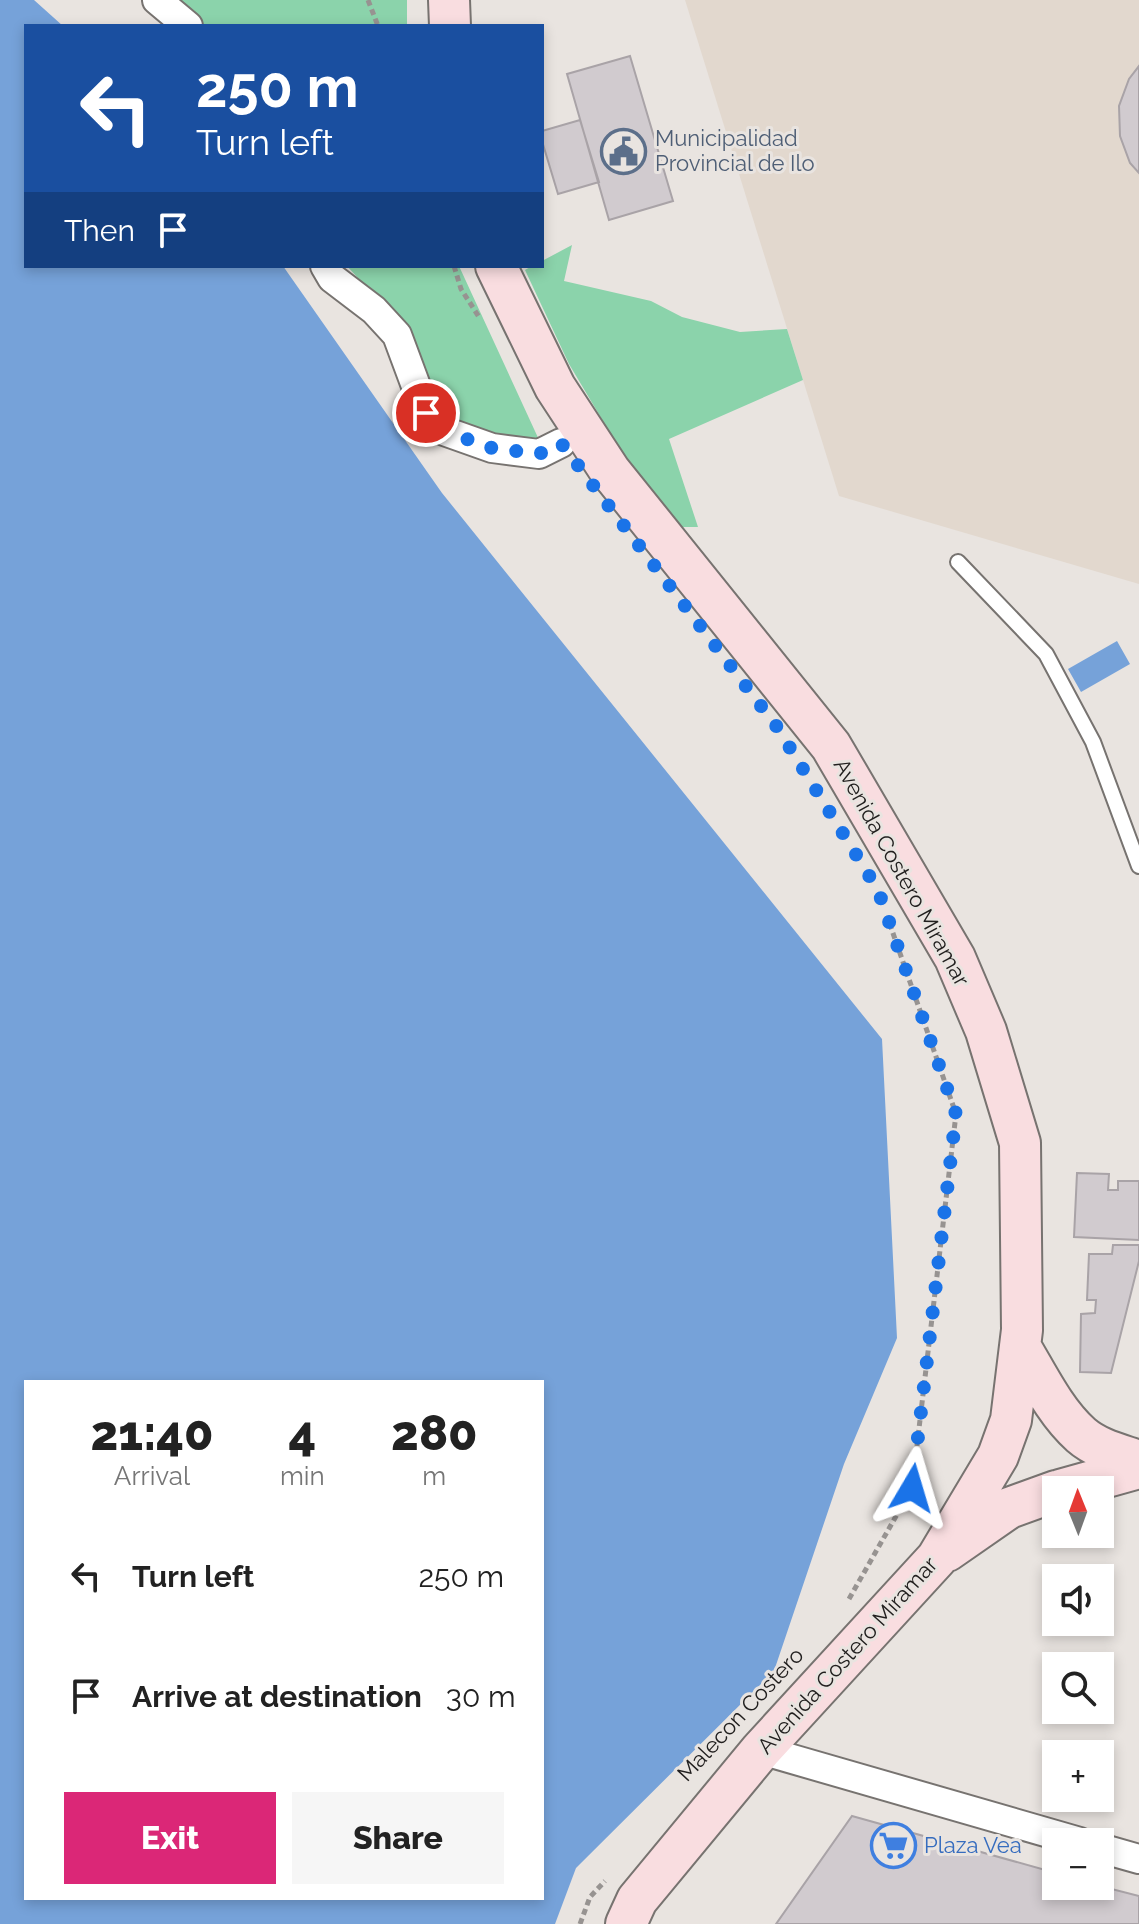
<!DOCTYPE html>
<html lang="en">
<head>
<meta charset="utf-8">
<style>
  :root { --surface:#fff; --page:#f6f6f6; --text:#222; --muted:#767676; --accent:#db2777 }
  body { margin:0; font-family:Raleway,sans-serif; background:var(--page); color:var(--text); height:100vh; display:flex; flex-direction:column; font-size:30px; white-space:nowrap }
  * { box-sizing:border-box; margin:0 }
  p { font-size:26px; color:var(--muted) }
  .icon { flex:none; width:44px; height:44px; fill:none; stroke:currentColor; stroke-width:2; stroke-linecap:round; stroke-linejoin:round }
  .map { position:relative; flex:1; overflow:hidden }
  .side { position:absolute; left:24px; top:1380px; width:520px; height:520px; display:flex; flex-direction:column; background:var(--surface); border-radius:0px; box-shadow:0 4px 12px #0003 }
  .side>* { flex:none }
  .guide { position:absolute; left:24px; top:24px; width:520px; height:244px; border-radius:0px; box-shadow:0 4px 12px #0003; background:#1a4fa0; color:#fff; overflow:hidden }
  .needle { width:52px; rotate:359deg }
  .fabs { position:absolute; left:1042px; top:1476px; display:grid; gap:16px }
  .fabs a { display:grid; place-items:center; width:72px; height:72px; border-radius:0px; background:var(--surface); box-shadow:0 4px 12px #0003; font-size:40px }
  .pin { position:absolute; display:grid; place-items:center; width:68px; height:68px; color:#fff; margin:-34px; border:4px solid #fff; border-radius:50%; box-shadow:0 2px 8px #0007 }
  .me { position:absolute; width:88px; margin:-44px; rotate:7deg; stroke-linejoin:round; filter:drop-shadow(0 0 6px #0008) }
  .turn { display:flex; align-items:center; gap:28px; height:168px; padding:0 40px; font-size:36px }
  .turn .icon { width:104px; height:104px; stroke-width:2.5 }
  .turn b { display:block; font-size:56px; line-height:68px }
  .then { display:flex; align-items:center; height:76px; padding:0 40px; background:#0003; gap:16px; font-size:30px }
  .eta { display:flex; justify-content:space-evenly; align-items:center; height:136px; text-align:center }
  .eta b { font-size:48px; font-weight:800; line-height:56px }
  .cta { display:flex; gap:16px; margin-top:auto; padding:16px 40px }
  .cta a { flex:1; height:92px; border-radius:0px; background:var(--accent); color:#fff; font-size:32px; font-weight:800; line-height:92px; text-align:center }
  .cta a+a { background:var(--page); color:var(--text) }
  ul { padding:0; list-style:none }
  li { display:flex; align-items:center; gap:24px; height:120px; padding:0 40px }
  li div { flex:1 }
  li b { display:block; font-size:30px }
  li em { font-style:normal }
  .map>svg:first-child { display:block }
  .built { fill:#e2d8ce }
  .green { fill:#8bd3ab }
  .water { fill:#76a2d9; fill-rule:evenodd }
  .building { fill:#d1cbcf; stroke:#a9a3a7; stroke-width:2 }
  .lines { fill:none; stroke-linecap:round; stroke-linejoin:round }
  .lane-casing { stroke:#777370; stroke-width:18 }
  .street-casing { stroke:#777370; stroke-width:32 }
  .secondary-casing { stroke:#777370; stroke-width:44 }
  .path { stroke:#979391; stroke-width:5; stroke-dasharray:6 4; stroke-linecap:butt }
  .lane { stroke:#fff; stroke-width:14 }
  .street { stroke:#fff; stroke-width:28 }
  .secondary { stroke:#f9dde0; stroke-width:40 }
  .route { stroke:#1a73e8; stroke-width:14; stroke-dasharray:0 25.2 }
  .labels { text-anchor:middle; stroke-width:6; stroke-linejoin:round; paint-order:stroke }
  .service-label { font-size:22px; fill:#4e5e75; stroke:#e9e4e0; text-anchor:start }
  .street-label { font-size:22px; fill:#22201f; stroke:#e9e4e0 }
  .shop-label { font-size:22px; fill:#366cbe; stroke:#e9e4e0; text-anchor:start }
</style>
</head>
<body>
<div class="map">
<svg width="1139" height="1924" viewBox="0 0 1139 1924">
  <rect width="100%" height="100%" fill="#e9e4e0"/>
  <path class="built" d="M685,0H1139V584L839,496Z"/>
  <path class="green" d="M171,0H407V26H202Z
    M572,245L564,281L651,301L682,317L740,332L787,329L803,380L669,439L698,527H681L635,475L569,364L525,270L532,266H542V261Z
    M347,266H459L540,442L471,432L443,415L403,328Z"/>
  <path class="water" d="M0,0H34L63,26H26V266H283L442,493L882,1039L897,1338L844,1464L774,1671L576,1868L555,1924H0ZM26,1382H542V1898H26Z
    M1117,641L1130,664L1081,692L1068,669Z"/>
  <path class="building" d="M630,56L673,201L609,220L567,74Z
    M1139,66V173L1130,163L1120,136L1119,106L1129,79Z
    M580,120L599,182L558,194L542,141V131Z
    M1077,1173L1109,1174L1108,1190H1118V1181H1139V1240L1074,1237Z
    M1113,1245H1139V1261L1111,1373L1080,1372L1081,1314L1095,1313L1096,1300H1087L1089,1254H1112Z
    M852,1816L1056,1873V1886H1100L1139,1896V1924H776Z"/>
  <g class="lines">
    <defs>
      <path id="lane" d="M958,562L1046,654L1093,742L1139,866"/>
      <path id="street" d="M157,0L188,26
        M325,266L332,278L374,310L397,335L426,413L444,431L492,448L539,454L561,443
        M761,1750L1080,1842
        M1100,1848L1139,1859"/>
      <path id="secondary" d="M449,0L450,26
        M496,266L555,387L610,471L831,746L955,958L986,1031L1020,1143L1022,1330L1011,1420L998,1456L937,1558L761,1750L637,1900L626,1924
        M1020,1346C1038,1376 1055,1412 1081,1435C1097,1449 1119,1454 1139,1461
        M1060,1490L1139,1468
        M947,1551L1009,1508L1056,1491"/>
    </defs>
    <use href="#lane" class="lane-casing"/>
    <use href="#street" class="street-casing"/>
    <use href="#secondary" class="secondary-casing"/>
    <path class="path" d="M368,0L378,26
      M454,266L461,289L479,317
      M849,1599L912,1488L956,1114L887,916
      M580,1924L590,1897L605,1881"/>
    <use href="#lane" class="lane"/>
    <use href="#street" class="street"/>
    <use href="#secondary" class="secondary"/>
  </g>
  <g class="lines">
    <path class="route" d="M426,413L444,431L492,448L539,454L561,443L777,727L878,890L956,1114L912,1488"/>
  </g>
  <defs>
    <symbol id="civic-ring" viewBox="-11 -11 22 22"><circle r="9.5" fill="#e9e4e0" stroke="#5c6f8a" stroke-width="1.5"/><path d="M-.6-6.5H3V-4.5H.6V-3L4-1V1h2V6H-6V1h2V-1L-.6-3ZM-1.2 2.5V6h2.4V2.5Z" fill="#5c6f8a"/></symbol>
    <symbol id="supermarket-ring" viewBox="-11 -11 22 22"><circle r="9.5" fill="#e9e4e0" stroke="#3f7fe0" stroke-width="1.5"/><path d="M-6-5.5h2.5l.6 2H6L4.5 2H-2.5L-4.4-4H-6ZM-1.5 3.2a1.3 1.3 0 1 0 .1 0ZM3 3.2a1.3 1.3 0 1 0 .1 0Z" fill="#3f7fe0"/></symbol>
  </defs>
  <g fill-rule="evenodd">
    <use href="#civic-ring" x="598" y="126" width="51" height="51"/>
    <use href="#supermarket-ring" x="868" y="1820" width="51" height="51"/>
  </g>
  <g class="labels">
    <g class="service-label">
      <text x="655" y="146">Municipalidad<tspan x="655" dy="25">Provincial de Ilo</tspan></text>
    </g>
    <g class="street-label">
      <text transform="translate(902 872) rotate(61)" y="8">Avenida Costero Miramar</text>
      <text transform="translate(847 1655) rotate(-48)" y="8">Avenida Costero Miramar</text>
      <text transform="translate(740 1714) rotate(-47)" y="8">Malecon Costero</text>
    </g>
    <g class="shop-label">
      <text x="924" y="1853">Plaza Vea</text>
    </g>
  </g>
</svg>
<div class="fabs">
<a><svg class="needle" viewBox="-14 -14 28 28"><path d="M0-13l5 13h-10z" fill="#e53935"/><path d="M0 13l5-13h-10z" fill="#767676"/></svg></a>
<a><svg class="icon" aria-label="sound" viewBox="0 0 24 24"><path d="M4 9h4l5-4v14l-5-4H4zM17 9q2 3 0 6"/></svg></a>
<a><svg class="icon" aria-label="search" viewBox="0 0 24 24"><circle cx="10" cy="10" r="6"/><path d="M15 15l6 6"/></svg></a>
<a>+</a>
<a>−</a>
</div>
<div class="pin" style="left:426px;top:413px;background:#d93025"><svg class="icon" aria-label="arrive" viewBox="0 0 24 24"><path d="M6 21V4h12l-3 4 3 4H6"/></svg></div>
<svg class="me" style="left:912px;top:1488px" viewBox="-20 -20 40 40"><path d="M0-17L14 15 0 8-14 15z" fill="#1a73e8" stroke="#fff" stroke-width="4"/></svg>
<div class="guide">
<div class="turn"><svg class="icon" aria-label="left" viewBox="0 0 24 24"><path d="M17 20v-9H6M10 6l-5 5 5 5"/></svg><div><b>250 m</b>Turn left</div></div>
<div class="then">Then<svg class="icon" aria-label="arrive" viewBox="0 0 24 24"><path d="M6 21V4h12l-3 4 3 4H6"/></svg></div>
</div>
<section class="side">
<div class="eta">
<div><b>21:40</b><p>Arrival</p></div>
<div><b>4</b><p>min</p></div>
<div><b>280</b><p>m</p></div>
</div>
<ul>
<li><svg class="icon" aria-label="left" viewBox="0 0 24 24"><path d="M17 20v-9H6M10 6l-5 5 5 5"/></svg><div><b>Turn left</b></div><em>250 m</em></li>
<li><svg class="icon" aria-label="arrive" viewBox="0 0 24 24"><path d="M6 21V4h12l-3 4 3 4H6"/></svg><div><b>Arrive at destination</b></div><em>30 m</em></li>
</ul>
<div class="cta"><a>Exit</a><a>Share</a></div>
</section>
</div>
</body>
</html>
